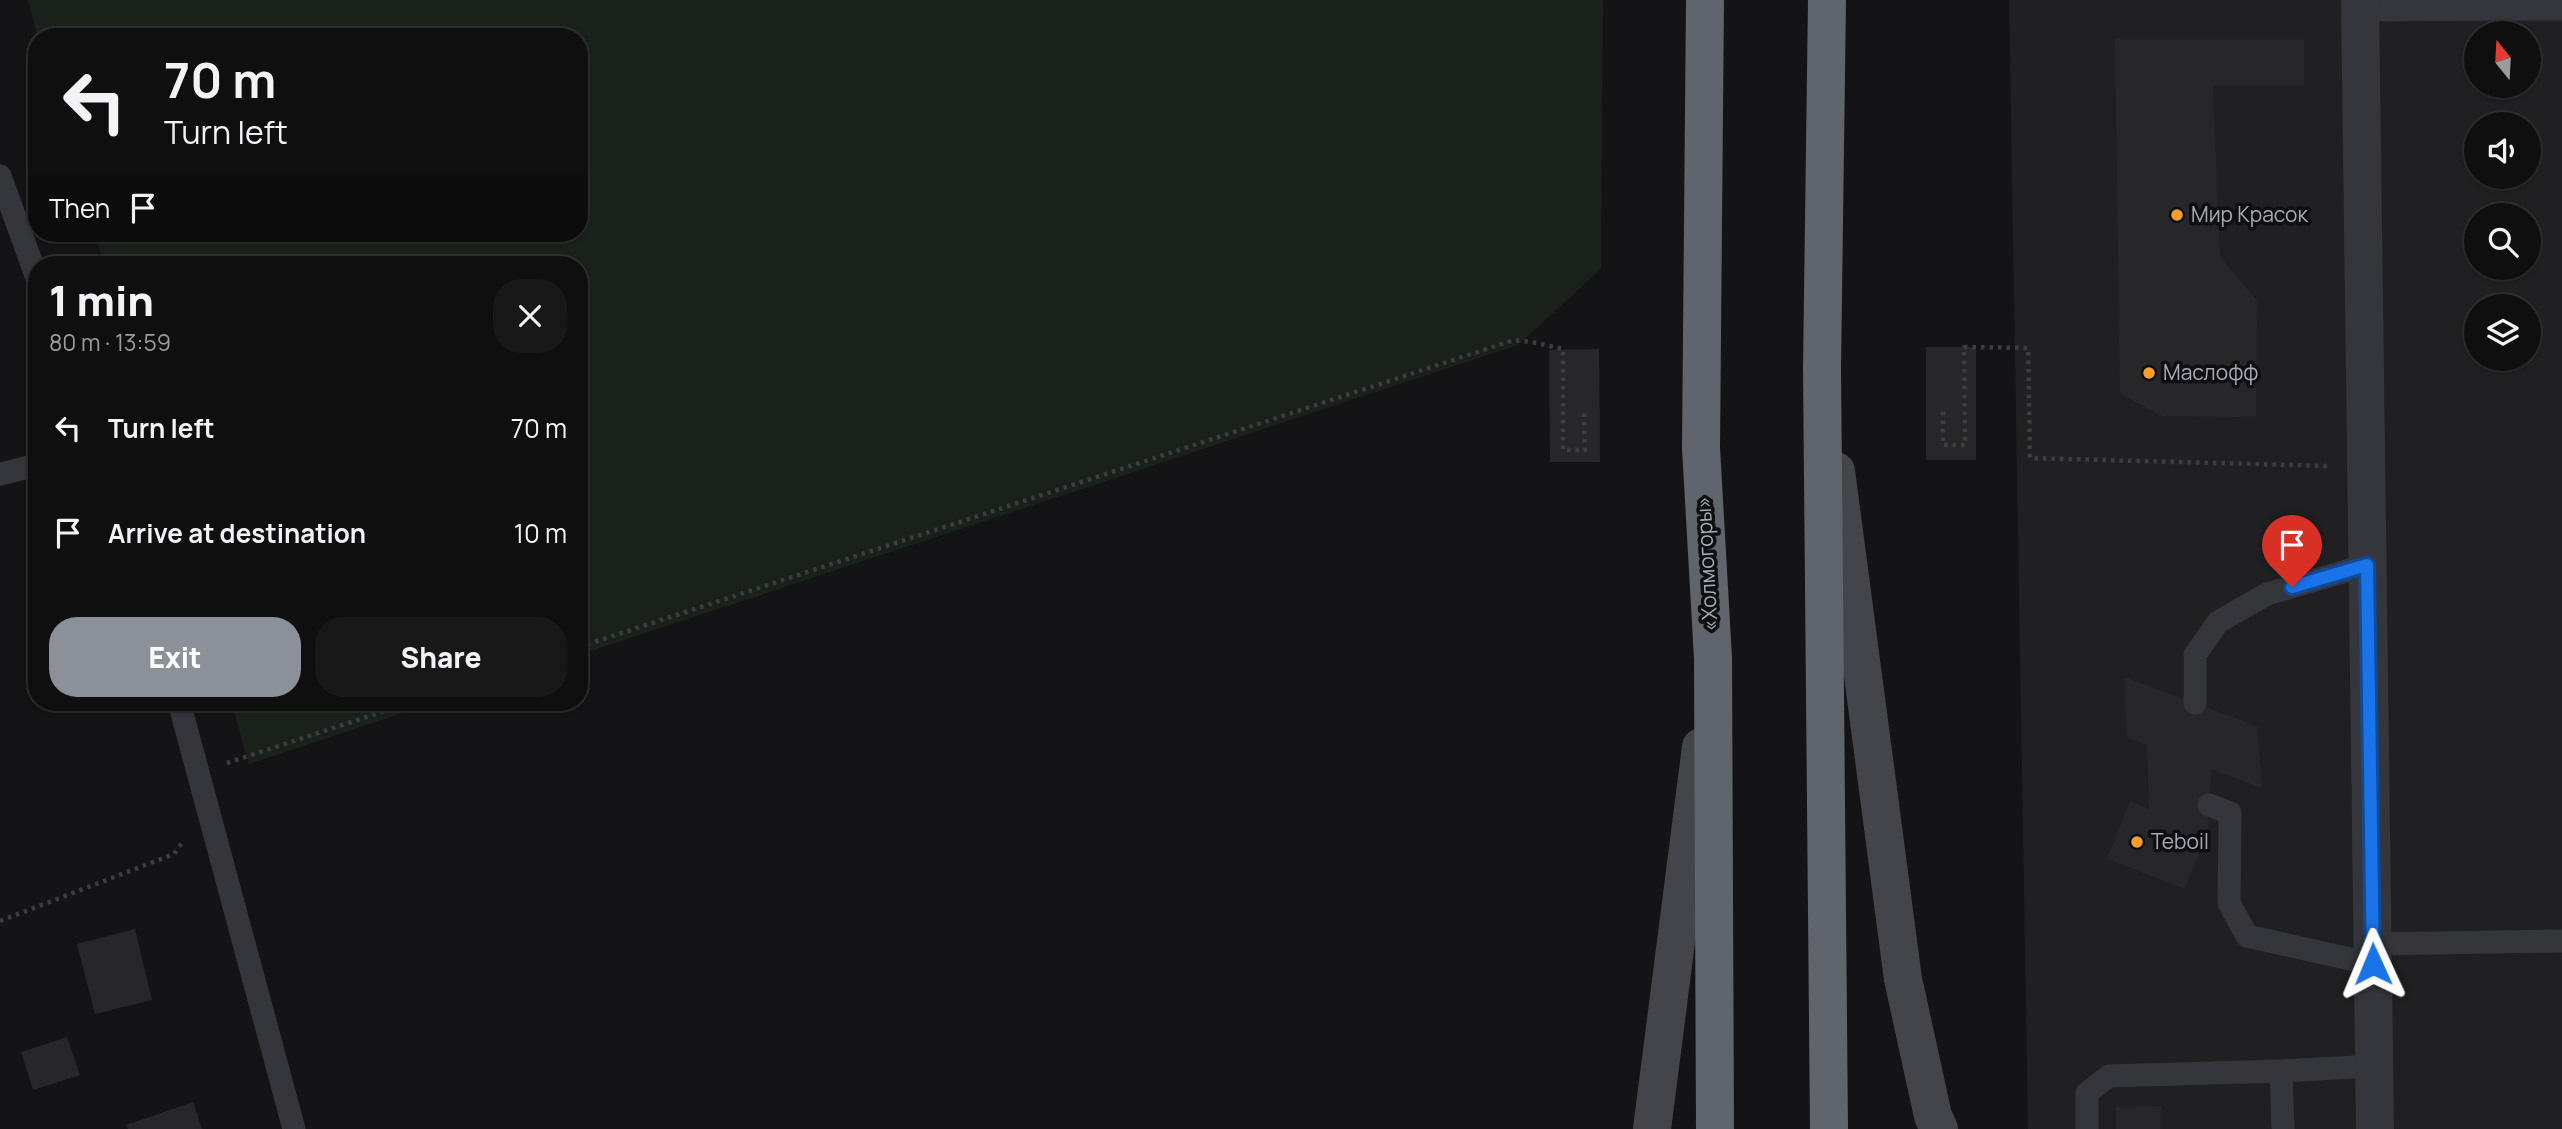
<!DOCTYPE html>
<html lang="en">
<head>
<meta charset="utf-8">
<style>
  :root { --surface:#0f0f10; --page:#181819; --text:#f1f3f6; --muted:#9b9c9f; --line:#2f2f30; --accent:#8c9099 }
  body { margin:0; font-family:Manrope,sans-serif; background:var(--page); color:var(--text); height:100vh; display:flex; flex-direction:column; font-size:26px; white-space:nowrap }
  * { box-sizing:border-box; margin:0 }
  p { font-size:23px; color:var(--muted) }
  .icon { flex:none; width:38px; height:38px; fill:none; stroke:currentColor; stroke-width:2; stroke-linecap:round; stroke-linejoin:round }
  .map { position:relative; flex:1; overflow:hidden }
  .panel { position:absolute; left:28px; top:256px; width:560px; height:455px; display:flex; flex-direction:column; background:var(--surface); border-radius:28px; box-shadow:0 2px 5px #0004,0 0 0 2px var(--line) }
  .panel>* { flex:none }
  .banner { position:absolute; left:28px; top:28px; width:560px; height:214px; border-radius:28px; box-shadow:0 2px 5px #0004,0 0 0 2px var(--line); background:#0f0f10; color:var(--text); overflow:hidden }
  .needle { width:46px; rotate:342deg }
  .tools { position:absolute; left:2464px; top:21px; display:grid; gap:14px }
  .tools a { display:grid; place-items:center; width:77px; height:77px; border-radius:50%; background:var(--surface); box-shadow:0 2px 5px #0004,0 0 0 2px var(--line); font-size:35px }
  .pin { position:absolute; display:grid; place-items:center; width:60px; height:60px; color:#fff; margin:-72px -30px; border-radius:50% 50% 50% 0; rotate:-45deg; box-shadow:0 0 7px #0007 }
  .pin .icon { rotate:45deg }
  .me { position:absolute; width:77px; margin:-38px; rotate:359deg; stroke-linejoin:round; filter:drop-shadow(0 0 5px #0008) }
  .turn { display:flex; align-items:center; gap:24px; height:147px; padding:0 21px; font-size:32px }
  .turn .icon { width:91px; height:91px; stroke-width:2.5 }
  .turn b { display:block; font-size:49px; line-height:60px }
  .then { display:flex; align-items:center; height:66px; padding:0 21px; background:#0003; gap:14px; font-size:26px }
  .round { display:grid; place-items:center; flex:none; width:74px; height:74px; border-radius:28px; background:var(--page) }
  .overview { display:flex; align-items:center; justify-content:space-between; height:119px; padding:0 21px }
  h1 { font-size:42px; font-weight:800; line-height:52px }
  .primary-button { display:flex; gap:14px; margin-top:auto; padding:14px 21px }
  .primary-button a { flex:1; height:80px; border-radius:28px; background:var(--accent); color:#fff; font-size:28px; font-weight:800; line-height:80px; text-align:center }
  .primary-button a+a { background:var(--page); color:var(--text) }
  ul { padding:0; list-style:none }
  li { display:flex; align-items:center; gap:21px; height:105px; padding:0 21px }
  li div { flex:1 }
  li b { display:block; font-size:26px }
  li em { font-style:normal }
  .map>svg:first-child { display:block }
  .built { fill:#202023; fill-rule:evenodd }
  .green { fill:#1a211a }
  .building { fill:#27272a }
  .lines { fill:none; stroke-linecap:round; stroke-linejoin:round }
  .path { stroke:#3b3d42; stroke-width:4.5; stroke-dasharray:3.5 5; stroke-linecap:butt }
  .lane { stroke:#35363b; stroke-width:23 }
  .street { stroke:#35363b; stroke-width:38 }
  .secondary { stroke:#43454b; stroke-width:38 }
  .highway { stroke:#60656c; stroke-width:38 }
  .route-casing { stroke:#114b97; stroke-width:18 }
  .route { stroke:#1a73e8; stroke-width:12 }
  .poi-dot { fill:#f99f29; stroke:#0f0f11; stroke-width:2.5 }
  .labels { text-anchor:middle; stroke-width:7; stroke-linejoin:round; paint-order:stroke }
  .poi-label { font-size:21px; fill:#a5acb7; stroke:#0f0f11; text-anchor:start }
  .street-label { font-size:21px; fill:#a5acb7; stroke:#0f0f11 }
</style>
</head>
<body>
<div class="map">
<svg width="2562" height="1129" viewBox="0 0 2562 1129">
  <rect width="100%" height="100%" fill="#141416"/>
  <path class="built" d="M2009,0H2562V1129H2028ZM2476,33H2529V86H2476ZM2476,124H2529V177H2476ZM2476,215H2529V268H2476ZM2476,306H2529V359H2476Z"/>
  <path class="green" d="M28,0H1603L1601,269L1518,345L579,655V264H104L95,233H579V37H38Z
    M231,702H436L249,764Z"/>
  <path class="building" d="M2115,39H2304V86H2213L2220,257L2257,300L2256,417L2162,416L2120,394Z
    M1926,347H1976V460H1926Z
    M1599,349L1600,462H1550L1549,350Z
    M2124,677L2257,726L2262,788L2211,769L2208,831L2185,889L2107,859L2130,801L2149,809L2147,745L2127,738Z
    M135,929L152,1000L95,1014L77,944Z
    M67,1037L80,1075L33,1090L21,1052Z
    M193,1102L202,1129H128L126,1125Z
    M2161,1106V1129H2116V1107Z"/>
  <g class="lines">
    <path class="path" d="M1943,412V445H1965L1964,347L2028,348L2030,458L2327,466
      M579,647L1514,340L1532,342L1563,349V450H1585L1584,413
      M227,763L412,702
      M0,921L174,854L183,841"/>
    <path class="lane" d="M2360,10L2562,9
      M0,176L37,278
      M0,474L37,465
      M179,702L294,1129
      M2195,703V655L2218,622L2267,594L2367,565
      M2209,805L2230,813L2229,903L2247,936L2373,964
      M2372,944L2562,941
      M2281,1071L2283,1129
      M2087,1129V1093L2109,1076L2281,1071L2374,1066"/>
    <path class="street" d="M2360,0L2375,1129"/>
    <path class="secondary" d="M1836,471L1903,979L1933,1116L1939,1129
      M1652,1129L1701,747"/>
    <path class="highway" d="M1705,0L1701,448L1713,658L1715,1129
      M1827,0L1822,369L1829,1129"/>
  </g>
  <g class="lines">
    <defs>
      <path id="route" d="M2292,587L2367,565L2373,964"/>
    </defs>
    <use href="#route" class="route-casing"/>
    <use href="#route" class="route"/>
  </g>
  <g class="poi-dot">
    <circle cx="2177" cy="215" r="7"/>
    <circle cx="2149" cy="373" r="7"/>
    <circle cx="2137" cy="842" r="7"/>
  </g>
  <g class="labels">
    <g class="poi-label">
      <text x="2191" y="222">Мир Красок</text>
      <text x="2163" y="380">Маслофф</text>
      <text x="2151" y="849">Teboil</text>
    </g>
    <g class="street-label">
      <text transform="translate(1707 564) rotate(-93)" y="7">«Холмогоры»</text>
    </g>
  </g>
</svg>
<div class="tools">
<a><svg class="needle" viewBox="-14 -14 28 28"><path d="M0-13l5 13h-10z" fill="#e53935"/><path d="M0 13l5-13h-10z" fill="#9b9c9f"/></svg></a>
<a><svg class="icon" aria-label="sound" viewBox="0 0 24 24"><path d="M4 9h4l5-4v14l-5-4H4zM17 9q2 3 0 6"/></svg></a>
<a><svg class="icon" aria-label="search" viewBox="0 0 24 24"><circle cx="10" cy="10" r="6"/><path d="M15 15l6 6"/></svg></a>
<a><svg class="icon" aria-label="layers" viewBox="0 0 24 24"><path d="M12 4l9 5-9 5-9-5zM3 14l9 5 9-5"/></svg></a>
</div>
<div class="pin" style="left:2292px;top:587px;background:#d93025"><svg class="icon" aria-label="arrive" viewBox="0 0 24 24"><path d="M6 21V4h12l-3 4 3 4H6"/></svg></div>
<svg class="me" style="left:2373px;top:964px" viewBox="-20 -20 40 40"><path d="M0-17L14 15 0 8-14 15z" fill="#1a73e8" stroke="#fff" stroke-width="4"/></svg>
<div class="banner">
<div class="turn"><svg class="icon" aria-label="left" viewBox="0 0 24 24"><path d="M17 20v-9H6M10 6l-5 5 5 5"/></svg><div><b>70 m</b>Turn left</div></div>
<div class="then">Then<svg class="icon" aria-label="arrive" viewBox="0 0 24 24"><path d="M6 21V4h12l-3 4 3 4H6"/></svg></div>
</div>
<section class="panel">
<div class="overview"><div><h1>1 min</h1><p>80 m · 13:59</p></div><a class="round"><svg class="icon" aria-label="close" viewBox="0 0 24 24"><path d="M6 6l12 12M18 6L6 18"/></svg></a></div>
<ul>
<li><svg class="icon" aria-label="left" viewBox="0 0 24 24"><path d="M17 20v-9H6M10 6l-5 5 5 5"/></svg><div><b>Turn left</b></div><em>70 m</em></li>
<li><svg class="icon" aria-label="arrive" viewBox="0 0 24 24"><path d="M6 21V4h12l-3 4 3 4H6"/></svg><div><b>Arrive at destination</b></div><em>10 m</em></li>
</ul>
<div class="primary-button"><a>Exit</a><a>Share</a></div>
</section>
</div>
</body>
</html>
